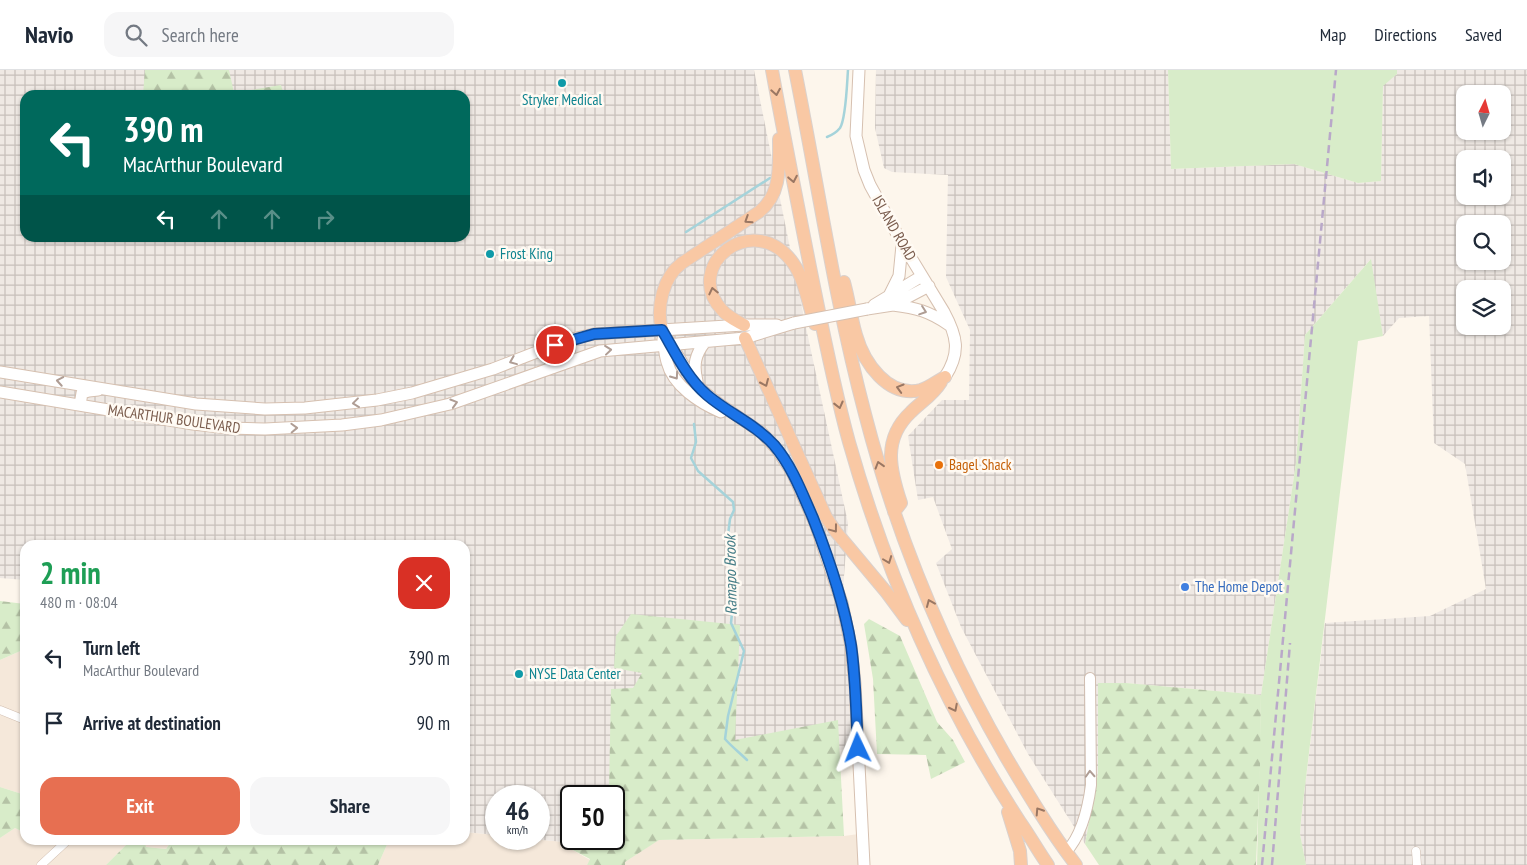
<!DOCTYPE html>
<html lang="en">
<head>
<meta charset="utf-8">
<style>
  :root { --surface:#fff; --page:#f6f6f7; --text:#1f2937; --muted:#747a83; --line:#e0e1e3; --accent:#e76f51 }
  body { margin:0; font-family:"PT Sans Narrow",sans-serif; background:var(--page); color:var(--text); height:100vh; display:flex; flex-direction:column; font-size:19px; white-space:nowrap }
  * { box-sizing:border-box; margin:0 }
  p { font-size:16px; color:var(--muted) }
  .icon { flex:none; width:28px; height:28px; fill:none; stroke:currentColor; stroke-width:2; stroke-linecap:round; stroke-linejoin:round }
  .map { position:relative; flex:1; overflow:hidden }
  .drawer { position:absolute; left:20px; top:470px; width:450px; height:305px; display:flex; flex-direction:column; background:var(--surface); border-radius:15px; box-shadow:0 1px 4px #0004 }
  .drawer>* { flex:none }
  .guide { position:absolute; left:20px; top:20px; width:450px; height:152px; border-radius:15px; box-shadow:0 1px 4px #0004; background:#00695c; color:#fff; overflow:hidden }
  .needle { width:32px; rotate:5deg }
  .fabs { position:absolute; left:1456px; top:15px; display:grid; gap:10px }
  .fabs a { display:grid; place-items:center; width:55px; height:55px; border-radius:10px; background:var(--surface); box-shadow:0 1px 4px #0004; font-size:25px }
  .speed { position:absolute; left:485px; top:715px; display:flex; gap:10px; font-size:25px; font-weight:700; text-align:center }
  .speed>* { display:grid; place-content:center; width:65px; height:65px; border-radius:50%; background:var(--surface); box-shadow:0 1px 4px #0004; line-height:1 }
  .speed small { font-size:12px; font-weight:400 }
  .speed .limit { border:2px solid #111; border-radius:8px; background:#fff; color:#111 }
  .pin { position:absolute; display:grid; place-items:center; width:42px; height:42px; color:#fff; margin:-21px; border:2px solid #fff; border-radius:50%; box-shadow:0 1px 5px #0007 }
  .me { position:absolute; width:55px; margin:-28px; rotate:358deg; stroke-linejoin:round; filter:drop-shadow(0 0 4px #0008) }
  .turn { display:flex; align-items:center; gap:18px; height:105px; padding:0 20px; font-size:22px }
  .turn .icon { width:65px; height:65px; stroke-width:2.5 }
  .turn b { display:block; font-size:35px; line-height:42px }
  .lanes { display:flex; align-items:center; height:48px; padding:0 20px; background:#0003; justify-content:center; gap:25px; direction:ltr }
  .lanes .off { opacity:.35 }
  .round { display:grid; place-items:center; flex:none; width:52px; height:52px; border-radius:15px; background:var(--page) }
  .summary { display:flex; align-items:center; justify-content:space-between; height:85px; padding:0 20px }
  h1 { font-size:30px; font-weight:600; line-height:38px; color:#1e9e55 }
  .primary-button { display:flex; gap:10px; margin-top:auto; padding:10px 20px }
  .primary-button a { flex:1; height:58px; border-radius:15px; background:var(--accent); color:#fff; font-size:20px; font-weight:600; line-height:58px; text-align:center }
  .primary-button a+a { background:var(--page); color:var(--text) }
  ul { padding:0; list-style:none }
  li { display:flex; align-items:center; gap:15px; height:65px; padding:0 20px }
  li div { flex:1 }
  li b { display:block; font-size:19px }
  li em { font-style:normal }
  header { display:flex; align-items:center; gap:30px; box-sizing:border-box; height:70px; padding:0 25px; background:var(--surface); border-bottom:1px solid var(--line) }
  header strong { font-size:24px }
  nav { display:flex; gap:28px; margin-inline-start:auto; font-size:18px }
  .search { width:350px; height:45px; background:var(--page); display:flex; align-items:center; gap:12px; box-sizing:border-box; padding:0 18px; border-radius:15px; color:var(--muted); font-size:19px }
  .map>svg:first-child { display:block }
  .residential { fill:#f5e8da }
  .industrial { fill:url(#industrial-grid); fill-rule:evenodd }
  .grass { fill:#d8ecc9 }
  .forest { fill:url(#forest-firs) }
  .lines { fill:none; stroke-linecap:round; stroke-linejoin:round }
  .stream { stroke:#a5d3da; stroke-width:2.5 }
  .minor-casing { stroke:#d1beb0; stroke-width:9 }
  .tertiary-casing { stroke:#d1beb0; stroke-width:12 }
  .secondary-casing { stroke:#d6c0b0; stroke-width:13 }
  .trunk-casing { stroke:#dad1cd; stroke-width:14 }
  .minor { stroke:#fff; stroke-width:8 }
  .tertiary { stroke:#fff; stroke-width:10 }
  .secondary { stroke:#fff; stroke-width:11 }
  .trunk { stroke:#f9c8a4; stroke-width:12 }
  .rail { stroke:#b9a8c9; stroke-width:2.5; stroke-dasharray:8 5; stroke-linecap:butt }
  .secondary-bridge-casing { stroke:#d6c0b0; stroke-width:13; stroke-linecap:butt }
  .secondary-bridge { stroke:#fff; stroke-width:11 }
  .oneway { stroke:#9a7763 }
  .oneway2 { stroke:#af9d94 }
  .route-casing { stroke:#114b97; stroke-width:12 }
  .route { stroke:#1a73e8; stroke-width:9 }
  .culture-dot { fill:#0f9aa8; stroke:#fffaf3; stroke-width:2 }
  .food-dot { fill:#e8710a; stroke:#fffaf3; stroke-width:2 }
  .shop-dot { fill:#3f7fe0; stroke:#fffaf3; stroke-width:2 }
  .labels { text-anchor:middle; stroke-width:5; stroke-linejoin:round; paint-order:stroke }
  .culture-label { font-size:15px; fill:#0d838f; stroke:#fffaf3; text-anchor:start }
  .street-label { font-size:15px; fill:#7a5c4d; stroke:#fffaf3 }
  .food-label { font-size:15px; fill:#c56008; stroke:#fffaf3; text-anchor:start }
  .shop-label { font-size:15px; fill:#366cbe; stroke:#fffaf3; text-anchor:start }
  .water-label { font-size:16px; font-style:italic; fill:#437c86; stroke:#fffaf3 }
</style>
</head>
<body>
<header>
<strong>Navio</strong>
<div class="search"><svg class="icon" aria-label="search" viewBox="0 0 24 24"><circle cx="10" cy="10" r="6"/><path d="M15 15l6 6"/></svg>Search here</div>
<nav><a>Map</a><a>Directions</a><a>Saved</a></nav>
</header>
<div class="map">
<svg width="1527" height="795" viewBox="0 0 1527 795">
  <defs>
    <pattern id="industrial-grid" width="8" height="8" patternUnits="userSpaceOnUse" patternTransform="scale(1.25)"><rect width="8" height="8" fill="#efe9e4"/><path d="M0 4h8M4 0v8" fill="none" stroke="#c7c0bb"/></pattern>
    <pattern id="forest-firs" width="22" height="20" patternUnits="userSpaceOnUse" patternTransform="scale(1.25)"><rect width="22" height="20" fill="#d8ecc9"/><path d="M5 1l3.5 6h-7zM16 11l3.5 6h-7z" fill="#b4c2a5"/></pattern>
  </defs>
  <rect width="100%" height="100%" fill="#fdf6ec"/>
  <path class="residential" d="M25,579V760L20,756L22,724L0,717V590Z
    M15,758L25,763V770H39L49,775L42,770H131L106,795H0V768Z
    M465,762L496,765V769H532L564,772L569,778L590,790L587,795H378L389,770H465Z
    M866,763L868,795H625V792L658,770L844,766Z
    M144,770H172L166,779L145,777Z"/>
  <path class="industrial" d="M0,0H754L807,262L848,453L842,533L858,678L828,681L747,699L606,716L598,726H571V762L564,772L532,769H539V726H496V765L465,762V475H25V510L0,508ZM25,25H465V168H25Z
    M876,0H1168L1171,99L1294,94L1358,113L1381,111L1383,15L1397,4V0H1527V795H1306L1300,764L1301,750L1325,553L1430,546L1486,519L1465,394L1434,373L1429,246L1399,248L1383,266L1370,190L1305,265L1296,393L1261,625L1126,613H1099L1098,703L1085,774L1028,684L961,557L936,493L952,479L933,427L918,430L908,366L942,330H969L970,260L946,207L948,105L892,102L884,98L875,58ZM1465,24H1502V61H1465ZM1465,89H1502V126H1465ZM1465,154H1502V191H1465ZM1465,219H1502V256H1465Z"/>
  <path class="grass" d="M1168,0H1397V4L1383,16L1381,111L1358,113L1294,94L1171,99Z
    M1371,189L1383,266L1358,271L1301,750L1300,764L1306,795H1257L1261,625L1296,393L1305,265Z"/>
  <path class="forest" d="M145,0H229L234,23L281,15L284,25H143Z
    M0,531L25,534V579L0,590Z
    M631,544L740,555L735,670L838,650L844,766L659,770L625,792V795H587L590,789L569,778L575,769H614V726H605L609,720L611,619L633,618L642,603L614,598L616,566Z
    M869,549L900,566L937,652L953,670L965,692L931,709L926,685L877,684L873,609L864,554Z
    M1098,613H1126L1261,625L1260,696L1256,795H1099L1085,774L1098,703Z
    M0,717L22,724L20,756L25,760V763L15,758L0,768Z
    M131,770H144L146,777L166,779L172,770H389L378,795H106Z"/>
  <g class="lines">
    <path class="stream" d="M827,67C832,65 836,63 840,58C846,49 847,13 848,0
      M686,162L770,108
      M694,354L696,372L691,388L698,401L733,432L734,440L730,449L728,465L733,534L731,553L744,581L728,646L725,669C732,677 739,682 747,690"/>
    <defs>
      <path id="minor" d="M0,640L25,650
        M1416,781L1417,795
        M41,795L68,770"/>
      <path id="tertiary" d="M1066,782C1082,765 1088,738 1091,715L1090,608"/>
      <path id="secondary" d="M859,0L856,66L864,100L870,115L902,173L944,242C957,266 961,282 945,307
        M890,224L899,206L902,175
        M874,235L922,206
        M893,235C916,238 929,241 949,255
        M867,239L893,235L929,216
        M663,269C664,277 665,285 667,292C673,316 700,333 721,342
        M668,270L692,309L703,321L718,333L762,363L776,378L792,402L815,453L842,533L851,576L855,614L864,795
        M0,302L196,334L265,339L305,338L377,330L412,323L493,299L568,270L594,264L744,255H777
        M697,311C693,295 695,285 705,272
        M0,322L193,354L229,358L265,359L342,355L381,350L450,334L600,281L745,268L794,253
        M80,335L82,323L89,321L98,320"/>
      <path id="trunk" d="M772,0C784,66 797,131 810,197C822,256 833,314 849,372C887,506 944,635 1020,752C1030,766 1038,781 1048,795
        M795,0C818,115 835,231 865,344C896,464 944,580 1006,687C1028,724 1050,761 1076,795
        M844,212C849,230 851,248 856,265C864,293 888,328 921,320C930,317 937,311 945,307
        M744,255C737,251 728,247 722,240C681,196 754,138 793,193C805,210 808,234 815,254
        M662,260C656,237 663,207 682,193L759,142C782,124 779,95 779,69
        M745,268L826,447L836,462L887,523L907,550
        M894,442L901,433C890,400 882,369 911,342C921,332 933,325 941,312
        M1008,742L1020,781L1021,795"/>
    </defs>
    <use href="#minor" class="minor-casing"/>
    <use href="#tertiary" class="tertiary-casing"/>
    <use href="#secondary" class="secondary-casing"/>
    <use href="#trunk" class="trunk-casing"/>
    <use href="#minor" class="minor"/>
    <use href="#tertiary" class="tertiary"/>
    <use href="#secondary" class="secondary"/>
    <use href="#trunk" class="trunk"/>
    <path class="rail" d="M1262,795L1336,0
      M1272,795L1290,573"/>
    <defs>
      <path id="secondary-bridge" d="M794,253L867,239"/>
    </defs>
    <use href="#secondary-bridge" class="secondary-bridge-casing"/>
    <use href="#secondary-bridge" class="secondary-bridge"/>
  </g>
  <defs><path id="oneway-chevron" d="M-2-3.5L2.5 0L-2 3.5" fill="none" stroke-width="1.6" stroke-linecap="round" stroke-linejoin="round" transform="scale(1.25)"/></defs>
  <g class="oneway">
    <use href="#oneway-chevron" transform="translate(776 22) rotate(80)"/>
    <use href="#oneway-chevron" transform="translate(793 109) rotate(79)"/>
    <use href="#oneway-chevron" transform="translate(748 150) rotate(147)"/>
    <use href="#oneway-chevron" transform="translate(713 221) rotate(-103)"/>
    <use href="#oneway-chevron" transform="translate(765 313) rotate(66)"/>
    <use href="#oneway-chevron" transform="translate(900 318) rotate(-164)"/>
    <use href="#oneway-chevron" transform="translate(839 335) rotate(76)"/>
    <use href="#oneway-chevron" transform="translate(879 395) rotate(-107)"/>
    <use href="#oneway-chevron" transform="translate(834 459) rotate(53)"/>
    <use href="#oneway-chevron" transform="translate(888 490) rotate(69)"/>
    <use href="#oneway-chevron" transform="translate(930 533) rotate(-113)"/>
    <use href="#oneway-chevron" transform="translate(954 638) rotate(63)"/>
    <use href="#oneway-chevron" transform="translate(1039 741) rotate(-123)"/>
  </g>
  <g class="oneway2">
    <use href="#oneway-chevron" transform="translate(923 241) rotate(19)"/>
    <use href="#oneway-chevron" transform="translate(608 280) rotate(-6)"/>
    <use href="#oneway-chevron" transform="translate(513 291) rotate(158)"/>
    <use href="#oneway-chevron" transform="translate(675 306) rotate(55)"/>
    <use href="#oneway-chevron" transform="translate(60 311) rotate(-170)"/>
    <use href="#oneway-chevron" transform="translate(356 333) rotate(173)"/>
    <use href="#oneway-chevron" transform="translate(454 333) rotate(-17)"/>
    <use href="#oneway-chevron" transform="translate(294 358) rotate(-2)"/>
    <use href="#oneway-chevron" transform="translate(1090 704) rotate(-93)"/>
  </g>
  <g class="lines">
    <defs>
      <path id="route" d="M555,275L594,264L662,260C675,282 687,308 707,325C728,343 755,354 774,375C792,396 802,423 813,448C829,489 844,532 851,575C856,609 856,644 858,678"/>
    </defs>
    <use href="#route" class="route-casing"/>
    <use href="#route" class="route"/>
  </g>
  <g class="culture-dot">
    <circle cx="562" cy="13" r="5"/>
    <circle cx="490" cy="184" r="5"/>
    <circle cx="519" cy="604" r="5"/>
  </g>
  <circle class="food-dot" cx="939" cy="395" r="5"/>
  <circle class="shop-dot" cx="1185" cy="517" r="5"/>
  <g class="labels">
    <g class="culture-label">
      <text x="562" y="35" text-anchor="middle">Stryker Medical</text>
      <text x="500" y="189">Frost King</text>
      <text x="529" y="609">NYSE Data Center</text>
    </g>
    <g class="street-label">
      <text transform="translate(894 158) rotate(60)" y="5">ISLAND ROAD</text>
      <text transform="translate(174 349) rotate(8)" y="5">MACARTHUR BOULEVARD</text>
    </g>
    <g class="food-label">
      <text x="949" y="400">Bagel Shack</text>
    </g>
    <g class="shop-label">
      <text x="1195" y="522">The Home Depot</text>
    </g>
    <g class="water-label">
      <text transform="translate(730 505) rotate(-91)" y="6">Ramapo Brook</text>
    </g>
  </g>
</svg>
<div class="fabs">
<a><svg class="needle" viewBox="-14 -14 28 28"><path d="M0-13l5 13h-10z" fill="#e53935"/><path d="M0 13l5-13h-10z" fill="#747a83"/></svg></a>
<a><svg class="icon" aria-label="sound" viewBox="0 0 24 24"><path d="M4 9h4l5-4v14l-5-4H4zM17 9q2 3 0 6"/></svg></a>
<a><svg class="icon" aria-label="search" viewBox="0 0 24 24"><circle cx="10" cy="10" r="6"/><path d="M15 15l6 6"/></svg></a>
<a><svg class="icon" aria-label="layers" viewBox="0 0 24 24"><path d="M12 4l9 5-9 5-9-5zM3 14l9 5 9-5"/></svg></a>
</div>
<div class="speed"><div>46<small>km/h</small></div><div class="limit">50</div></div>
<div class="pin" style="left:555px;top:275px;background:#d93025"><svg class="icon" aria-label="arrive" viewBox="0 0 24 24"><path d="M6 21V4h12l-3 4 3 4H6"/></svg></div>
<svg class="me" style="left:858px;top:678px" viewBox="-20 -20 40 40"><path d="M0-17L14 15 0 8-14 15z" fill="#1a73e8" stroke="#fff" stroke-width="4"/></svg>
<div class="guide">
<div class="turn"><svg class="icon" aria-label="left" viewBox="0 0 24 24"><path d="M17 20v-9H6M10 6l-5 5 5 5"/></svg><div><b>390 m</b>MacArthur Boulevard</div></div>
<div class="lanes"><svg class="icon" aria-label="left" viewBox="0 0 24 24"><path d="M17 20v-9H6M10 6l-5 5 5 5"/></svg><svg class="icon off" aria-label="ahead" viewBox="0 0 24 24"><path d="M12 20V5M6 11l6-6 6 6"/></svg><svg class="icon off" aria-label="ahead" viewBox="0 0 24 24"><path d="M12 20V5M6 11l6-6 6 6"/></svg><svg class="icon off" aria-label="right" viewBox="0 0 24 24"><path d="M7 20v-9h11M14 6l5 5-5 5"/></svg></div>
</div>
<section class="drawer">
<div class="summary"><div><h1>2 min</h1><p>480 m · 08:04</p></div><a class="round" style="background:#d93025;color:#fff"><svg class="icon" aria-label="close" viewBox="0 0 24 24"><path d="M6 6l12 12M18 6L6 18"/></svg></a></div>
<ul>
<li><svg class="icon" aria-label="left" viewBox="0 0 24 24"><path d="M17 20v-9H6M10 6l-5 5 5 5"/></svg><div><b>Turn left</b><p>MacArthur Boulevard</p></div><em>390 m</em></li>
<li><svg class="icon" aria-label="arrive" viewBox="0 0 24 24"><path d="M6 21V4h12l-3 4 3 4H6"/></svg><div><b>Arrive at destination</b></div><em>90 m</em></li>
</ul>
<div class="primary-button"><a>Exit</a><a>Share</a></div>
</section>
</div>
</body>
</html>
